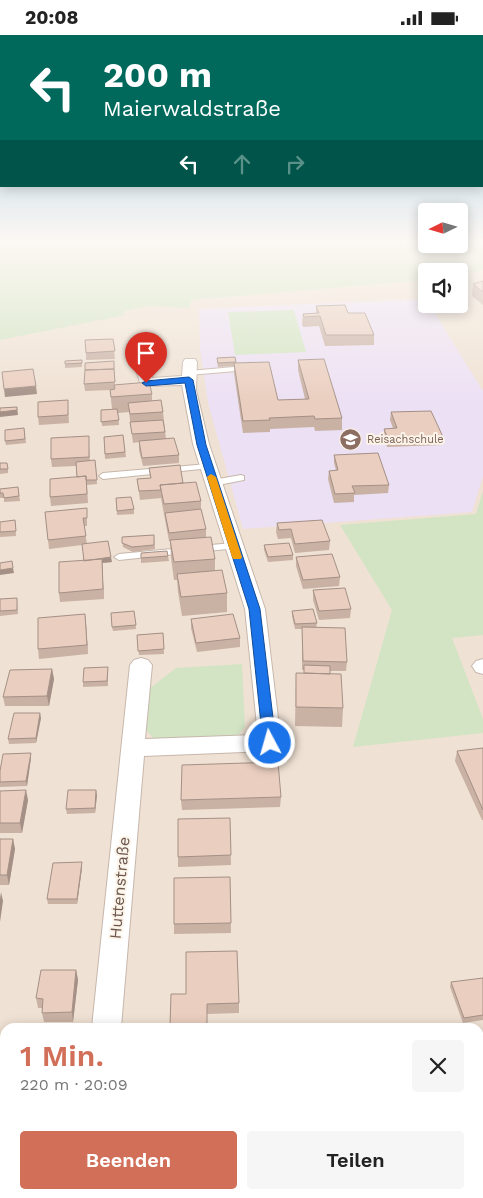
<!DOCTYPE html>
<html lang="de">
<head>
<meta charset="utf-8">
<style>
  :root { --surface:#fff; --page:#f6f6f6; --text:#222; --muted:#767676; --accent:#d26f59 }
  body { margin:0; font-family:"Work Sans",sans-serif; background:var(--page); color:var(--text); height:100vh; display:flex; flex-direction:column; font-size:19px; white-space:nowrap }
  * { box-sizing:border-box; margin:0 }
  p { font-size:16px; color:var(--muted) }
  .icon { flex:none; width:28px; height:28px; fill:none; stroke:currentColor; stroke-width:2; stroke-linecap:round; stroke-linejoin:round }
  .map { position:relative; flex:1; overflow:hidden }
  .details { position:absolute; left:0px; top:988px; width:484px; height:176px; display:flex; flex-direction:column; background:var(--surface); border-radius:15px 15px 0 0; box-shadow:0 2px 12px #0003 }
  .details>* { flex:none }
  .top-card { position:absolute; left:0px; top:0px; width:484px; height:152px; box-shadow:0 2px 12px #0003; background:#00695c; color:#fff; overflow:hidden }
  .needle { width:32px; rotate:265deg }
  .tools { position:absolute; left:418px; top:168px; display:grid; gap:10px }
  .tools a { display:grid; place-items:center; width:50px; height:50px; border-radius:5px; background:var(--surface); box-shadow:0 2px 12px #0003; font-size:25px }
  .pin { position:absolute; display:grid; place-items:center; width:42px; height:42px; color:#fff; margin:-51px -21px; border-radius:50% 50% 50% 0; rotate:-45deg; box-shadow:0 0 5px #0007 }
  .pin .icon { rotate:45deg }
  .me { position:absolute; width:55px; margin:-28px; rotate:354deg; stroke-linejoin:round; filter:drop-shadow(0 0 4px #0008) }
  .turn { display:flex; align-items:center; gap:18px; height:105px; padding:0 20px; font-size:22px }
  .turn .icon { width:65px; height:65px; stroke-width:2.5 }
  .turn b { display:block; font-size:35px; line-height:42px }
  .lanes { display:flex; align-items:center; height:48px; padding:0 20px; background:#0003; justify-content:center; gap:25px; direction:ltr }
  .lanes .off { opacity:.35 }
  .round { display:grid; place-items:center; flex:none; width:52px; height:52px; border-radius:5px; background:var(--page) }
  .headline { display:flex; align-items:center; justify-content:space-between; height:85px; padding:0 20px }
  h1 { font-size:30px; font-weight:600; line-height:38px; color:var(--accent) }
  .cta { display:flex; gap:10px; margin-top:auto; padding:10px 20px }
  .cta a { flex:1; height:58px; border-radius:5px; background:var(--accent); color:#fff; font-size:20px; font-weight:600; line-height:58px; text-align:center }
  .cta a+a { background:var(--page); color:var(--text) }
  .status { display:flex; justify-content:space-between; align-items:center; height:35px; padding:0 25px; background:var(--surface); direction:ltr }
  .status svg { height:14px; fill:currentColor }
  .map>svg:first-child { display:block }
  .residential { fill:#efe1d3; fill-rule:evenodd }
  .education { fill:#ece0f4 }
  .green { fill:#d2e4c4 }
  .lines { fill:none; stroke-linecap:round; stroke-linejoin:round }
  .lane-casing { stroke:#c7b7ac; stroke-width:2 }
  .street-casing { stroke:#c7b7ac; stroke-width:2 }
  .lane { fill:#fff; fill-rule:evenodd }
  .street { fill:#fff; fill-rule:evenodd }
  .wall { fill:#c9b1a4 }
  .shaded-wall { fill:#a49086 }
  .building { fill:#eacebf; stroke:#a49086 }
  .route { fill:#1a73e8; stroke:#114b97 }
  .slow { fill:#f59e0b }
  .labels { text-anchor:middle; stroke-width:4; stroke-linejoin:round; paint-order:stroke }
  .far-education-label { font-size:11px; fill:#785e54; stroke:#fcf4e9; text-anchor:start }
  .near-street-label { font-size:16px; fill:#6d574d; stroke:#fcf4e9 }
</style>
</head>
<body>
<div class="status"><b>20:08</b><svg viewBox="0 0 49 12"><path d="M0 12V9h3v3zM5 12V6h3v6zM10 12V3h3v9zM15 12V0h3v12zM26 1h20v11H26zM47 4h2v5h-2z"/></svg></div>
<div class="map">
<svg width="483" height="1163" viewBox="0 0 483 1163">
  <rect width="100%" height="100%" fill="#f8efe4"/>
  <path class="residential" d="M483,235V1163H0V305L147,271L189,272L192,265L426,245V269H459V241ZM5,992H479V1159H5Z"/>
  <path class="education" d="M426,264V269H429L483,356V441L472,477L243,494L208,368L200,313L199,274Z"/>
  <path class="green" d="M0,207H426V209L483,207V235L459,241V236H426V245L192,265L189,273L147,271L122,277L125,280L0,305Z
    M294,275L306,317L235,320L228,277Z
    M483,456V600L452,603L483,684V698L353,712L392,575L340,490L476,479Z
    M242,629L245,692L239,699L222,703H153L142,690L145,657L176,633Z"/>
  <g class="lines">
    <defs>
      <path id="lane" d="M245,331H248V335L189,340L185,338L189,336Z
        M208,429H211V433L103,444L99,441L103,438Z
        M241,440L244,441V445L213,451L209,448L213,445Z
        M233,508L238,511L236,513L200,517L195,514L200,511Z
        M183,513L186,514L188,516L186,518L119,525L114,522L119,519Z"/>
      <path id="street" d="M138,313L145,317L152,343L182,341L183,327L185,324H195L197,327L196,355L209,409L265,574L281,708L278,714L270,716L144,721L121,992H92L130,630L134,625L141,623L148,625L152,630L145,704L258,700L245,574L193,409L182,350L141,351L131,317Z
        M483,624V639L476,637L472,631L476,626Z
        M479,1001H483V1029H479Z
        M479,1050L483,1052V1088L479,1086Z
        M73,1159H107V1163H73Z"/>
    </defs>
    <use href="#lane" class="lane-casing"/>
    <use href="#street" class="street-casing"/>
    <use href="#lane" class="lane"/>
    <use href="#street" class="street"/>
  </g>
  <path class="wall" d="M483,246V270L472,261L473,249Z
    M316,271L348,278L374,300V310L325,311L319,291L303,292L302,289L303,279L316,278Z
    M113,304L115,324L86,325V318Z
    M235,322L236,328L278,365L305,364L298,335V325L342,383V395L315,396L314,392L270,394V397L243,398L234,339V331L218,332L217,327V323Z
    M82,325V332L65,333V329Z
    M114,326L115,350L152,359V366L163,377L166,404L179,420V428L143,431L139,415V407L133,408L129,377L118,378L119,390L102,391L101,375L112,374L110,355L85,356L84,349Z
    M68,373L69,388L39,390L38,382Z
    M391,377L443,402L442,410L387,412L384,402V394L393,393L390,385Z
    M24,393L26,408L6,410L5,406Z
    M123,400L126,422L105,424L104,402Z
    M89,409L90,426L95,425L97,449L87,450L88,468L51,471L50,462L77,442L76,431L52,432L51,424Z
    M334,420L389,450L388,458L354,460V467L334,468L328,444L329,436L336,435L334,428Z
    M0,428L8,432V438L0,439Z
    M149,433L184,448L201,466V474L206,494V503L215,524V536L227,558V577L182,581L178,557L177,545H174L171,523L170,506H169L161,463L140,465L137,444L150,443Z
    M18,452L20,466L4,467V463H0V454Z
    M116,463L134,474V479L117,480Z
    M45,477L87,482V491H84L87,509L112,527L102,528L104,564L60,567L59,558L84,526L82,510L49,514Z
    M15,485L16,501L0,502V487Z
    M277,488L330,506L329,515L295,518L291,503L278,504L276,497Z
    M154,500L155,514L133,517L123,512L122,502Z
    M264,510L293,520V525L268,527L264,515Z
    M141,518L168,521L169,526L141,528Z
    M296,522L340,542L339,551L303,554L296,531Z
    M313,555L351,574L350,583L319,585L313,565Z
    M17,563L18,579L0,581V564Z
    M134,576L136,594L113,596L112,592Z
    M292,576L317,588L316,593L347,627L346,636H330V639L343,673L342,692L295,691L296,638H304V635H302V594H295L292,581Z
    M85,579L88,619L39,624L38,614Z
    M191,584L240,603V612L197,617L191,593Z
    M163,598L164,619L139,620L137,600Z
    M108,632V651L83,652V647Z
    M52,634L54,644L49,671H5L3,662Z
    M41,683L36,708L9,709L8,704Z
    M483,713V785H482L455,726L457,716Z
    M31,723L27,751L0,752V736Z
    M0,756L28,765L22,798H0Z
    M97,760L95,778L67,779L66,774Z
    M281,762L280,772L182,775L181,765Z
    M230,783L231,830L178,832V822Z
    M0,804H13L15,814L9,850H0Z
    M82,833L77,869H48L47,864Z
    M230,842L231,898L174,899V889Z
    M76,935L78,945L73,987H44L42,978V973H38L36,963Z
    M483,943V985L463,988L450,952L451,947Z
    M186,959L239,968V978L207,979Z"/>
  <path class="shaded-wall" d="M36,351L37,359L5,362L4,354Z
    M17,372L18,380L0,382V377Z
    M111,522L112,527L102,528L104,564L103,554L84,526Z
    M13,533L14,538L0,540V535Z
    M85,579L86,588L88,619L87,610Z
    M52,634L54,644L49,671L47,661Z
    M40,678L41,683L36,708V703Z
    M31,718V723L27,751L26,746Z
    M26,755L28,765L22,798L20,788Z
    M96,755L97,760L95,778V773Z
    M13,804L15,814L9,850L7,840Z
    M82,827V833L77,869V864Z
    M1,857L3,866L0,887V864Z
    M76,935L78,945L73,987L72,977Z"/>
  <path class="building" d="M483,246V257L473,249Z
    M345,270L348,278H365L374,300H326L320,281L304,282L303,279L319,278L316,271Z
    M113,304L115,316L86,318L85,305Z
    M235,322L236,327L218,328L217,323Z
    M324,324L342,383L315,384L314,381L269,383L270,385L243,386L234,328L269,327L278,365L309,364L298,325Z
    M82,325V328L65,329V326Z
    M114,326V334L85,335V328Z
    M33,334L36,351L4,354L2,337Z
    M114,334L115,347L84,349L85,335Z
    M149,347L152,359L111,362L110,355L115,354L114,350Z
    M68,365V380L38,382V367Z
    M161,365L163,377L130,379L128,368Z
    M17,372V375L0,377V373Z
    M117,374L119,385L101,387V375Z
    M431,376L443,402L388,404L384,394L397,393L391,377Z
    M163,385L165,397L132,399L130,387Z
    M24,393L25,404L5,406V395Z
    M123,400L125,417L105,419L104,402Z
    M89,401V422L51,424V403Z
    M174,403L179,420L142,423L139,406Z
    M378,418L389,450L352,451L355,458L335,459L329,436L338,435L334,420Z
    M95,425L97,445H86V441L77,442L76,427Z
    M0,428H7L8,434H0Z
    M180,430L183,448L160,450L161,455L139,456L137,444L151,443L149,433Z
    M86,441L87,459L50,462V444Z
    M196,447L201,466L164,469L160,450Z
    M18,452L19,461L4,463L3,458H0V454Z
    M131,462L134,474L117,476L116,463Z
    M87,473V483H83L86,501L48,505L45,477Z
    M201,474L206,494L169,498L165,478Z
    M15,485L16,496L0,497V487Z
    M322,485L330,506L295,509L291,494L279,495L277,488Z
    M154,500V510L132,512L122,508V502Z
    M211,502L215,524L174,527L170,505Z
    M108,506L111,522L84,526L82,509Z
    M289,508L293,520L268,522L264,510Z
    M167,516L168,521L141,523V518Z
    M332,519L340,542L303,545L296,522Z
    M102,524L103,554L59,558V527Z
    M12,526L13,533L0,535V528Z
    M222,535L227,558L181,562L177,539Z
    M345,553L351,574L319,576L313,555Z
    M17,563V575L0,576V564Z
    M313,574L317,588L295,589L292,576Z
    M134,576L136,590L112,592L111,578Z
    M85,579L87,610L38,614V583Z
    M233,579L240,603L196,608L191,584Z
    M302,592L345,593L347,627L303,626Z
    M163,598L164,614L138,616L137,600Z
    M304,630L330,631V639L304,638Z
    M108,632L107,646L83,647L84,633Z
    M52,634L47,661L3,662L10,635Z
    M296,638L341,639L343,673L296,672Z
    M14,678H40L36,703L8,704Z
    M483,713V775L457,716Z
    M31,718L26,746L0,747V736L3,719Z
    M278,727L281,762L181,765L182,730Z
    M26,755L20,788H0V756Z
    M68,755H96L95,773L66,774Z
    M230,783L231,820L178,822V784Z
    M0,804H13L7,840H0Z
    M82,827L77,864H47L53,828Z
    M230,842L231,888L174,889V843Z
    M237,916L239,968L207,969V992H170L171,959H186V917Z
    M41,935H76L72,977L42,978L43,964L36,963Z
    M483,943V980L464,983L451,947Z
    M152,1159H220V1163H152Z"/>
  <linearGradient id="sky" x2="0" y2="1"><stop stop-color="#96c4e4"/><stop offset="0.56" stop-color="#fcf8f3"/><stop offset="1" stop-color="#fcf8f3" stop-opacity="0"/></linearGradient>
  <rect width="483" height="370" fill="url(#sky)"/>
  <path class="route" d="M189,342L193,345L206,410L260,574L276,708L274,711H265L263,708L249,574L197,410L185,348L146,351L142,348L146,346Z"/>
  <path class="slow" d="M211,439L216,442L242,522L241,524H233L232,522L207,442Z"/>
  <defs>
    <symbol id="school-disc" viewBox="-11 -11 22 22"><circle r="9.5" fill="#8d6e63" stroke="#fcf4e9"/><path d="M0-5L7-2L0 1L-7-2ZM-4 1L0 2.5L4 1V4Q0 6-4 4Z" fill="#fff"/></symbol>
  </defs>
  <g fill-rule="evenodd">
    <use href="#school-disc" x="338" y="392" width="25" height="25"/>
  </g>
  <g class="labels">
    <g class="far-education-label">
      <text x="367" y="408">Reisachschule</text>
    </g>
    <g class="near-street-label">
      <text transform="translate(119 853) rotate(-85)" y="6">Huttenstraße</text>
    </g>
  </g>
</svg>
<div class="tools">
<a><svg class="needle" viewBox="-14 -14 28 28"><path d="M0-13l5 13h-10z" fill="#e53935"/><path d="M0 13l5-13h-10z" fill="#767676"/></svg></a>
<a><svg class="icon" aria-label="sound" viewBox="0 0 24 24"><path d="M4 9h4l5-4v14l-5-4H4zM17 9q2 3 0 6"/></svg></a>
</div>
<div class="pin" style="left:146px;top:348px;background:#d93025"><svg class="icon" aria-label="arrive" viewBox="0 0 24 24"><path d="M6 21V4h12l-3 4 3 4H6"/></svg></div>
<svg class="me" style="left:270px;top:708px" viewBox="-20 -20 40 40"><circle r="17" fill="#1a73e8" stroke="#fff" stroke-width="3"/><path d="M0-11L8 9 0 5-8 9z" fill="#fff"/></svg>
<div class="top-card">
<div class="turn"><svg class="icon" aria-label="left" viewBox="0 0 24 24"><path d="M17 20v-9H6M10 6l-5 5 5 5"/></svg><div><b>200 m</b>Maierwaldstraße</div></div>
<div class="lanes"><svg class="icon" aria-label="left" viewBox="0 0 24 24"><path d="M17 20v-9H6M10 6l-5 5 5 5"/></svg><svg class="icon off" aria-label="ahead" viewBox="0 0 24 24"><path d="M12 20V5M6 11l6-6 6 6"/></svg><svg class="icon off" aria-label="right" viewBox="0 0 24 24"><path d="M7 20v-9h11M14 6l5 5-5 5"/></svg></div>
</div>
<section class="details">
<div class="headline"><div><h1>1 Min.</h1><p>220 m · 20:09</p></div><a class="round"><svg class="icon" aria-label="close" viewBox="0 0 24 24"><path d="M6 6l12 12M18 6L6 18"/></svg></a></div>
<div class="cta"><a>Beenden</a><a>Teilen</a></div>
</section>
</div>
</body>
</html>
